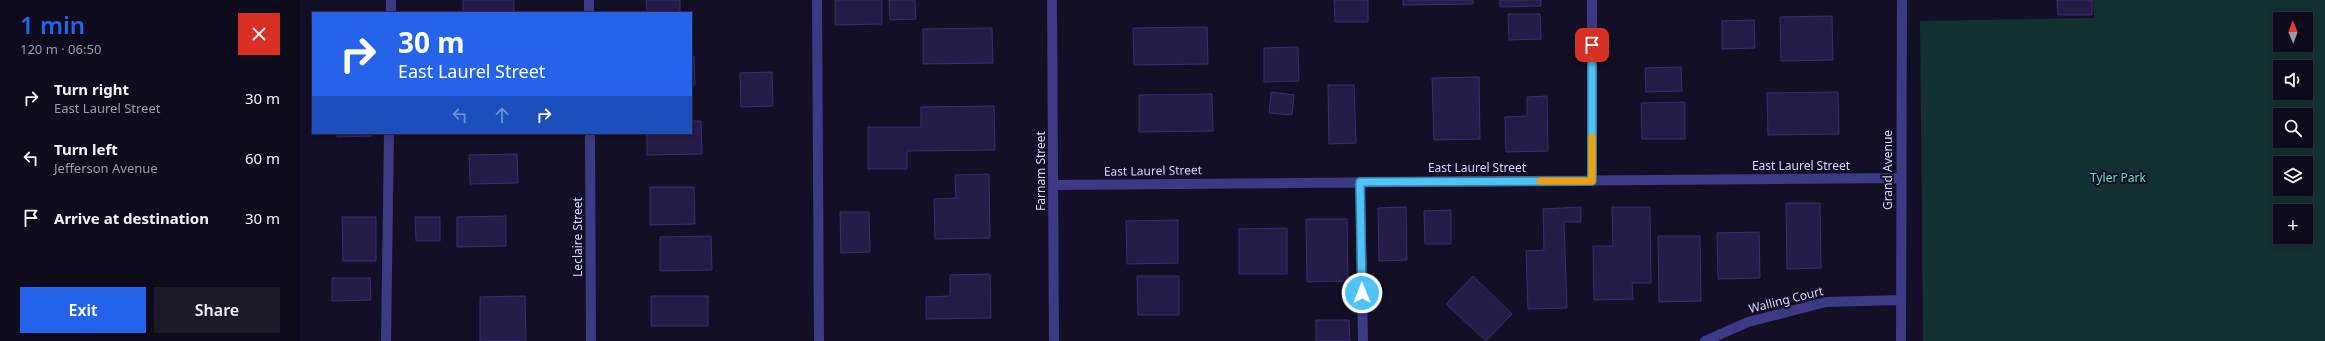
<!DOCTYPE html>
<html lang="en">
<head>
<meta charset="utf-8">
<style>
  :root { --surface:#0e0b1c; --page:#1c1929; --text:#f1f3f6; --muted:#9b9ba3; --line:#2e2b3b; --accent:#2563eb }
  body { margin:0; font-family:"Noto Sans",sans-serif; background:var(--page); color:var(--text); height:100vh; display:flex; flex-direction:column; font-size:15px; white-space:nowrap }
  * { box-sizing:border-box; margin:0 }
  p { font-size:13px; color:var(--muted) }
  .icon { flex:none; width:22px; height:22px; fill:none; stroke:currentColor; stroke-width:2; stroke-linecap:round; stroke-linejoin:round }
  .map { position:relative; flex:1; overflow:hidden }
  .drawer { display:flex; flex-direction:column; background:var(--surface); width:300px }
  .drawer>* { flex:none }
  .top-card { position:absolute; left:12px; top:12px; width:380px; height:122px; border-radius:0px; box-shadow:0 2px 6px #0003,0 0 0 1px var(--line); background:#2563eb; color:#fff; overflow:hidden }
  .needle { width:26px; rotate:359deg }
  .controls { position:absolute; left:1973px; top:12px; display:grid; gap:8px }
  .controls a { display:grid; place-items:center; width:40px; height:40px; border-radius:0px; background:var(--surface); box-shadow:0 2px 6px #0003,0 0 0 1px var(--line); font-size:20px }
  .pin { position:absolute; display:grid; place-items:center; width:34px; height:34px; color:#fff; margin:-17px; border-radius:8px; box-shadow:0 2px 6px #0006 }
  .me { position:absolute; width:44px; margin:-22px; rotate:359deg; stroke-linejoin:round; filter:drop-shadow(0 0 3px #0008) }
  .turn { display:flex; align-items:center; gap:14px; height:84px; padding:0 20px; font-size:18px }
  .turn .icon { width:52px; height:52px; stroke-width:2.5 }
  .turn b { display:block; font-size:28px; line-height:34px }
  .lanes { display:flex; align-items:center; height:38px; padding:0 20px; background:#0003; justify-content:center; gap:20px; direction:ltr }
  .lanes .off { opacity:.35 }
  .round { display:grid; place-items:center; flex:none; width:42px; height:42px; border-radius:0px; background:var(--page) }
  .head { display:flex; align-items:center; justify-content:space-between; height:68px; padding:0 20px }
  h1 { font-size:24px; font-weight:600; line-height:30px; color:var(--accent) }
  .primary-button { display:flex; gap:8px; margin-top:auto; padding:8px 20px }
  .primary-button a { flex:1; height:46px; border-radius:0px; background:var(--accent); color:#fff; font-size:16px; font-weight:600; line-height:46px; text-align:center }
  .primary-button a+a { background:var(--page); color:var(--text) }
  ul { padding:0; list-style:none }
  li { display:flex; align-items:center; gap:12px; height:60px; padding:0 20px }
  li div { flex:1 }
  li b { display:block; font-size:15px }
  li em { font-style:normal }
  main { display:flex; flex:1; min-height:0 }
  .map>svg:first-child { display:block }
  .green { fill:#12302f; fill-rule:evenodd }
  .building { fill:#241b47; stroke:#3b2d73 }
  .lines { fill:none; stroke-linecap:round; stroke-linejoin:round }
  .minor { stroke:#3d3a85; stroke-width:10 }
  .route-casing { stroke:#337fa1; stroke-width:10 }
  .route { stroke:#4fc3f7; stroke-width:7 }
  .slow { stroke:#f59e0b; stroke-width:7 }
  .labels { text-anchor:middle; stroke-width:4; stroke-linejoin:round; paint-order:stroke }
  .street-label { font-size:12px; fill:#d9d4ff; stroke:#130f26 }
  .park-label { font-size:12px; fill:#5fe0c0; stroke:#130f26 }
</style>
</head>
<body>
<main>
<section class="drawer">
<div class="head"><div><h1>1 min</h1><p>120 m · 06:50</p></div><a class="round" style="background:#d93025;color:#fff"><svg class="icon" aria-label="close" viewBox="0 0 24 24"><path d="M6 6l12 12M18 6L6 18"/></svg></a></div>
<ul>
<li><svg class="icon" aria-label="right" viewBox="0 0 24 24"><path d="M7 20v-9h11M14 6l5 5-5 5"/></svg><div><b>Turn right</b><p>East Laurel Street</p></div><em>30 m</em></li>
<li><svg class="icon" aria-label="left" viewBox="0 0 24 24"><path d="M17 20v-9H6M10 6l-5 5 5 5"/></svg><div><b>Turn left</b><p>Jefferson Avenue</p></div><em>60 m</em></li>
<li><svg class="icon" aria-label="arrive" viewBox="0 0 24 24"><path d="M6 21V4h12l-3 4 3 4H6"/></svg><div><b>Arrive at destination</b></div><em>30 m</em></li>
</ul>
<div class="primary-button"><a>Exit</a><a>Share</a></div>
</section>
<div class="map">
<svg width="2025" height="341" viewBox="0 0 2025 341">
  <rect width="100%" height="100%" fill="#130f26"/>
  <path class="green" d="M1793,0H2025V341H1623L1620,21L1794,18ZM1980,19H2006V45H1980ZM1980,67H2006V93H1980ZM1980,115H2006V141H1980ZM1980,163H2006V189H1980ZM1980,211H2006V237H1980Z"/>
  <path class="building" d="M163,0H214V13H163Z
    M346,0H380V13H347Z
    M535,0H582V24L535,25Z
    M589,0H615L616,19L590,20Z
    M1034,0H1068V22H1035Z
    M1103,0H1173V4L1103,5Z
    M1200,0H1241V6L1200,7Z
    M1757,0H1792V15H1758Z
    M1208,14H1240L1241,39L1209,40Z
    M1532,16L1533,60L1481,61L1480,17Z
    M1454,20L1455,48L1422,49V21Z
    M907,27L908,64L834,65L833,28Z
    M692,28L693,63L623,64V29Z
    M998,47L999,81L964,82V48Z
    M391,56H394L395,85H391Z
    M1381,67L1382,91L1346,92L1345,68Z
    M472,72L473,106L441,107L440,73Z
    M1179,77L1180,139L1134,140L1132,78Z
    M1028,85H1054L1056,143L1029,144Z
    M971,92L994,95L992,115L969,113Z
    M1538,92L1539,134L1468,135L1467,93Z
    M912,94L913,131L839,132V95Z
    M1247,96L1248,151L1206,152L1205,117L1227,116V97Z
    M1385,102V139H1342L1341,103Z
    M694,106L695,150L607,151V169H568V127H621V107Z
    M391,121H401L402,154L347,155V133H391Z
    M37,133H71V136L37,137Z
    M217,154L218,183L170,184L169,155Z
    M689,174L690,238L635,239L634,199L656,198L655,175Z
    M350,187H394L395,224L350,225Z
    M1486,203H1520L1521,268L1487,269Z
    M1106,207L1107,260L1079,261L1078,208Z
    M1281,207V222H1264L1267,308L1228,309L1226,251L1244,250L1243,209Z
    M1312,207H1350L1351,283H1332L1333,299L1294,300L1293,246H1313Z
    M1151,210V244H1125L1124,211Z
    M540,212H569L570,252L541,253Z
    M206,216V246L157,247V217Z
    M42,217H76V261H43Z
    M115,217H140V241H116Z
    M1006,219H1047L1048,281L1007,282Z
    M878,220V263L827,264L826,221Z
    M987,228V274H939V229Z
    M1459,232L1460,278L1418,279L1417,233Z
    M411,236L412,270L360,271V237Z
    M1358,236H1400L1401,301L1359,302Z
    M690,274L691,318L626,319V297L650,296V275Z
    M837,276H879V315H838Z
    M1173,276L1212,314L1186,341L1146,304Z
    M32,278H70L71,300L32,301Z
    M225,296L226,341H180V297Z
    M351,296H408V326H351Z
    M1016,320H1049L1050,341H1016Z"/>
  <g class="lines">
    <path class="minor" d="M289,0V13
      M517,0L519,341
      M752,0L754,341
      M1292,0V181
      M91,13V0
      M290,133L291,341
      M1060,182L1063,341
      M755,185L1600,178
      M86,341L89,133
      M1405,341L1448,322L1526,302L1601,300
      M1601,341L1602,0"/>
  </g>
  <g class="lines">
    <defs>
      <path id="route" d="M1062,293L1060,182L1292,181V45"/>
    </defs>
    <use href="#route" class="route-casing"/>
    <use href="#route" class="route"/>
    <path class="slow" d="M1240,181H1292V137"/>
  </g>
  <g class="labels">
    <g class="street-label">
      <text x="1501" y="170">East Laurel Street</text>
      <text x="1177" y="172">East Laurel Street</text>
      <text transform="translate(1588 170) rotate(-90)" y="4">Grand Avenue</text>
      <text transform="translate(741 171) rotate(-90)" y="4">Farnam Street</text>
      <text transform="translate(853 171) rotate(-1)" y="4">East Laurel Street</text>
      <text transform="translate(278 237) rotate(-90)" y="4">Leclaire Street</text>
      <text transform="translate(1486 300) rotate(-14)" y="4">Walling Court</text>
    </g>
    <g class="park-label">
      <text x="1818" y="182">Tyler Park</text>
    </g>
  </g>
</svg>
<div class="controls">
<a><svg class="needle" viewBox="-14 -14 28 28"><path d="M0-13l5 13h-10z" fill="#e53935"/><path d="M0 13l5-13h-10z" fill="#9b9ba3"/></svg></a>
<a><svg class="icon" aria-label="sound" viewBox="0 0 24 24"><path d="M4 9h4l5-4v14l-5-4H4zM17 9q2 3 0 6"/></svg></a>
<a><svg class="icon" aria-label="search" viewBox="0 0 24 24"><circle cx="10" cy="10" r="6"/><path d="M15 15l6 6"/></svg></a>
<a><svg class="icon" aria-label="layers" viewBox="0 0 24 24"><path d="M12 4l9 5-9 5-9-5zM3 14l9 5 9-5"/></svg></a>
<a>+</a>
</div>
<div class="pin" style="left:1292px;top:45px;background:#d93025"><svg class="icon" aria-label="arrive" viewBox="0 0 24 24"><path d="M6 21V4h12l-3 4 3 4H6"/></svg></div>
<svg class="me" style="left:1062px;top:293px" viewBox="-20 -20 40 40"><circle r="17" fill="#4fc3f7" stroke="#fff" stroke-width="3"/><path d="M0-11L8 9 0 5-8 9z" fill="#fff"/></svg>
<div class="top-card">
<div class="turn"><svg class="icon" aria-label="right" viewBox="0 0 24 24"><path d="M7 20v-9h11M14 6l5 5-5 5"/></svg><div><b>30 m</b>East Laurel Street</div></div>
<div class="lanes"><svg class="icon off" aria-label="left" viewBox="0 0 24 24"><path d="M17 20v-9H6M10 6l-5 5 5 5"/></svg><svg class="icon off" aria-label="ahead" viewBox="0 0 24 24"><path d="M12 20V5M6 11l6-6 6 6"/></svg><svg class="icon" aria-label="right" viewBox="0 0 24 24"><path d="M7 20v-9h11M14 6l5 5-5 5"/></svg></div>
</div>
</div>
</main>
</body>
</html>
